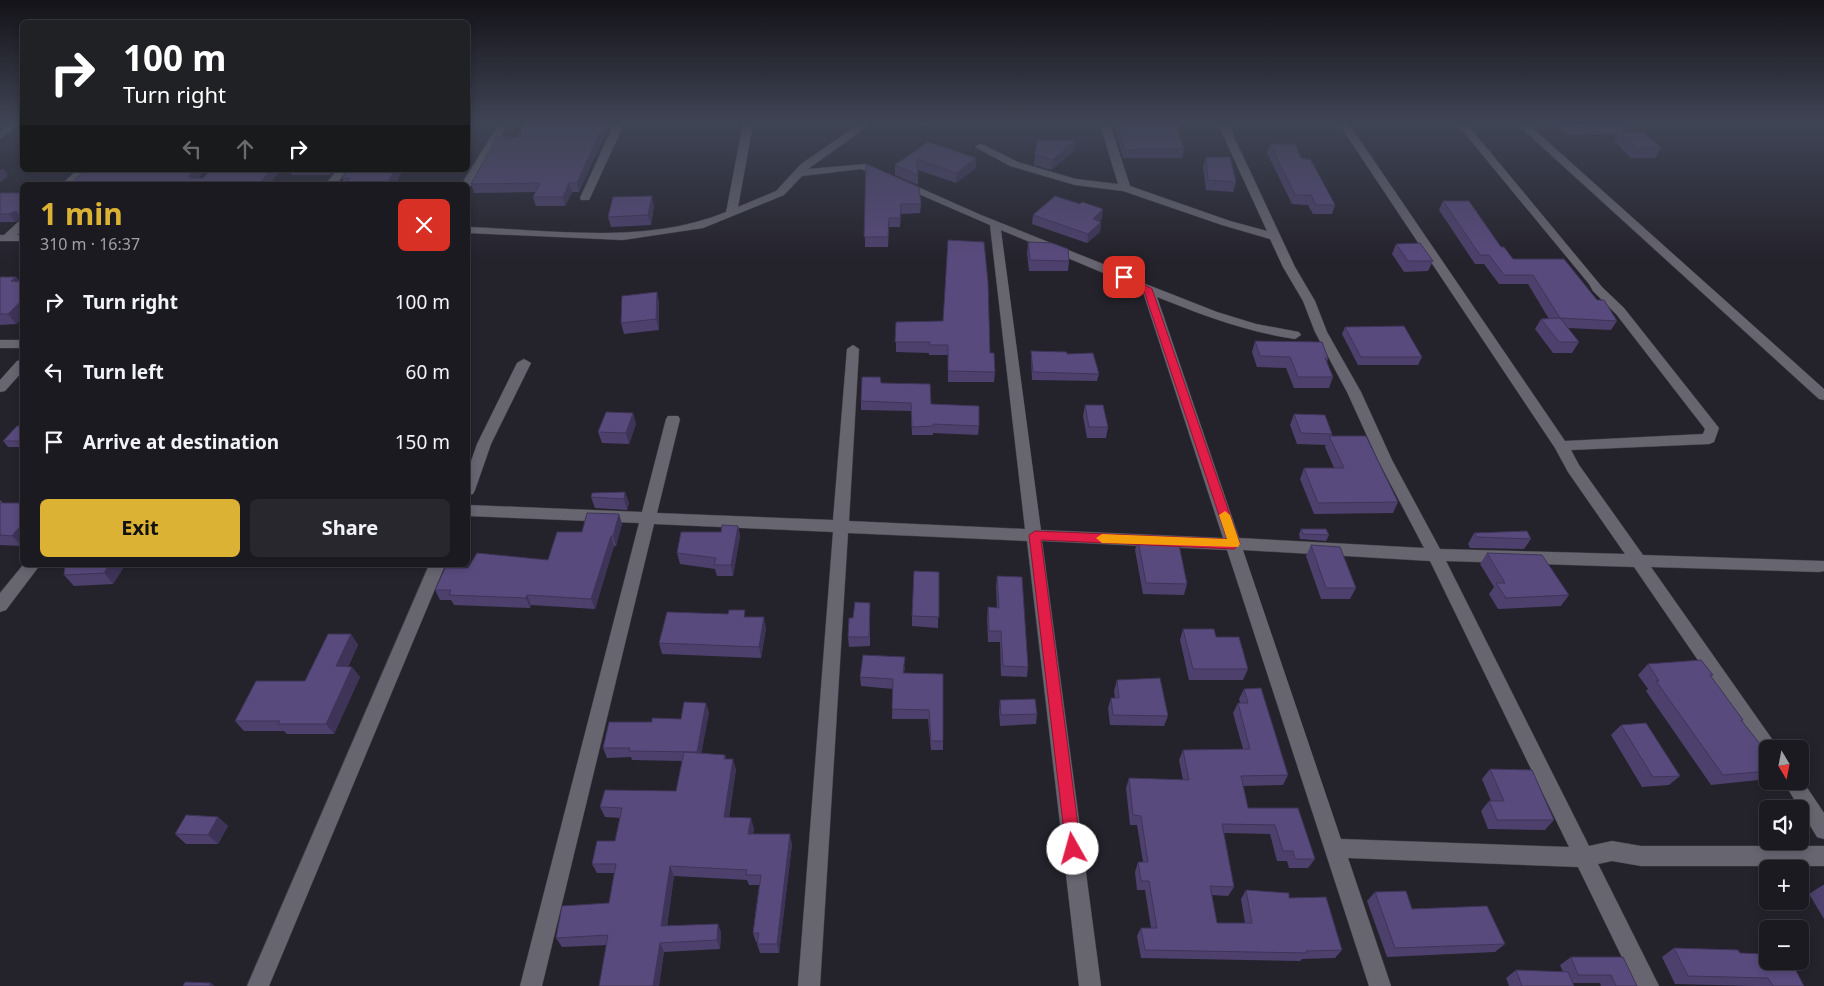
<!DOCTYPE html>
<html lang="en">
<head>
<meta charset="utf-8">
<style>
  :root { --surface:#1b1a20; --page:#28272d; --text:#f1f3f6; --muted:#a0a1a5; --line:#39383e; --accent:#dbb233 }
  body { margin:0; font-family:"Noto Sans",sans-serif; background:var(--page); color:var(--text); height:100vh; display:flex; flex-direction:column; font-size:19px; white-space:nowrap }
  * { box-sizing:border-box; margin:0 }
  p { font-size:16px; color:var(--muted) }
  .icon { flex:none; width:28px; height:28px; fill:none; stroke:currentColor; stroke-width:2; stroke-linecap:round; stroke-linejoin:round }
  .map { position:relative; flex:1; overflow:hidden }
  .side { position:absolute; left:20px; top:182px; width:450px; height:385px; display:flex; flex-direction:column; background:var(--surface); border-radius:8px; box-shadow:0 2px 8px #0003,0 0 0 1px var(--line) }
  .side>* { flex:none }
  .hud { position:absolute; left:20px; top:20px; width:450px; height:152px; border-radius:8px; box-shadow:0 2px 8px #0003,0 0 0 1px var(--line); background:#202124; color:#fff; overflow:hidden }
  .needle { width:32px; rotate:170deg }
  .fabs { position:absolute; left:1759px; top:740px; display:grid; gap:10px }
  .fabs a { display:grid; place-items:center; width:50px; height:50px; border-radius:8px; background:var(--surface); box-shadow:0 2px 8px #0003,0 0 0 1px var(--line); font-size:25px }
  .pin { position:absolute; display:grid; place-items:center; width:42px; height:42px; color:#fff; margin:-21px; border-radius:10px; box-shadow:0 2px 8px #0006 }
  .me { position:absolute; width:55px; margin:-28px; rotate:353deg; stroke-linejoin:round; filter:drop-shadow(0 0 4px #0008) }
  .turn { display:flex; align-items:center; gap:18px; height:105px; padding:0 20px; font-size:22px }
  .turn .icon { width:65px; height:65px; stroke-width:2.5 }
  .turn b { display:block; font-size:35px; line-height:42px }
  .lanes { display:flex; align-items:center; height:48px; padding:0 20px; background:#0003; justify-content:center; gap:25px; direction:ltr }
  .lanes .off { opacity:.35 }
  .round { display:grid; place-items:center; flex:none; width:52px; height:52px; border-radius:8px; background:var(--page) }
  .overview { display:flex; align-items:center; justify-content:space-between; height:85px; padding:0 20px }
  h1 { font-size:30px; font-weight:700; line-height:38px; color:var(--accent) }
  .cta { display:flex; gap:10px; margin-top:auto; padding:10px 20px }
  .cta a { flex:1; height:58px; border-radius:8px; background:var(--accent); color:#111; font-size:20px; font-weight:700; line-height:58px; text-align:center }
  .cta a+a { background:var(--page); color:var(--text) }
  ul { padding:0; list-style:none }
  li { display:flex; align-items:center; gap:15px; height:70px; padding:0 20px }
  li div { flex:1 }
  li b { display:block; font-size:19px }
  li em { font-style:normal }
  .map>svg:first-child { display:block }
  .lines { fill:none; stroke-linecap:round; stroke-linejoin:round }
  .street-casing { stroke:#403e45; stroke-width:1 }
  .street { fill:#676570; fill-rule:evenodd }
  .wall { fill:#4d406c }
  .shaded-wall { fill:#3e3458 }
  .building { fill:#594a7d; stroke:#3e3458 }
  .route { fill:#e11d48; stroke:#92132f }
  .slow { fill:#f59e0b }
</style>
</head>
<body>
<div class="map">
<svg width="1824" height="986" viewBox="0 0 1824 986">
  <rect width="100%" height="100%" fill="#24222b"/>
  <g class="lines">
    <defs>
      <path id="street" d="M9,124H20L0,139V131Z
        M499,124H509L470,187L468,188V185H461Z
        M614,124H624L590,198L589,200H581L580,198Z
        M743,124H753L738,207L776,191L801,164L859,124H871L808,169L866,164L981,215L1128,274L1138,281L1217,312L1256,324L1299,332L1301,335L1295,339C1247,332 1202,315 1157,297L1239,538L1424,548L1378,460L1347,392L1315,332L1303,301L1283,267L1270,239L1222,225L1123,191L1075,185L1010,166L975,147L980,144L984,145L1018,162L1076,179L1118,184L1100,124H1110L1130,186L1230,221L1267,231L1218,124H1228L1295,267L1315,301L1327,332L1361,392L1392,460L1440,549L1625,554L1568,472L1555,448L1339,124H1349L1565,441L1703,434L1705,429L1616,314L1593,291L1589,284L1457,124H1467L1602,287L1624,308L1719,428L1714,442L1709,444L1571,450L1579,465L1643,555L1824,561V571L1819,572L1651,567L1779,749H1768V756L1763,755L1634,567L1446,561L1589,846L1612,841L1641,846H1824V866H1641L1612,861L1598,864L1659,986H1636L1578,867L1348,858L1391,986H1369L1227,550L1042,541L1101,986H1079L1027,541L848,533L820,986H798L833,532L654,524L542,986H520L639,523L468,516V505L642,512L666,419L668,416H678L680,419L657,513L833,520L847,349L853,345L859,349L849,521L1025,529L990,225L861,169L802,176L784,195L703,228L623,240L468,233V227C553,230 645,245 726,212ZM1001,230L1120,280L1130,287L1143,292L1223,538L1041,530ZM1243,550L1430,561L1569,847L1341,839Z
        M921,124H933L928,127Z
        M1517,124H1528L1824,389V400L1819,399Z
        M77,170H88L72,185H61Z
        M337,170H347L336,185H325Z
        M22,221V230L17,235H22V241H0V235H4L18,222Z
        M0,340H22V348H0Z
        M524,359L531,363L491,444L475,490L473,494L468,495V470L477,444L517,363Z
        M22,360V372L5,391L0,392V380L17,361Z
        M23,565H40L6,610L0,612V593Z
        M429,565H445L269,986H247Z
        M1800,777L1824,813V839L1817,837L1783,781H1800Z"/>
    </defs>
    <use href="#street" class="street-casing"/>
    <use href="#street" class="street"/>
  </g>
  <path class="wall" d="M525,124H610L579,192H572L565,206H536L533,197L536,192L474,193L471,184L518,137Z
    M1114,124H1176L1184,149L1182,158H1123Z
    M1557,124H1620L1624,127L1622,132L1661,148L1655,158H1631L1614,141L1618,134L1567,135Z
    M1037,140H1076L1075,150L1051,170L1034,165Z
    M928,142L976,168L956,183L918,170V185L895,175V165Z
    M1270,144L1301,158L1335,205L1332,214H1313L1308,205L1292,204L1267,153Z
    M1206,157L1236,182L1233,192L1206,190L1203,167Z
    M866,164L921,204L920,213L901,214L900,227H889L888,247H865Z
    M289,170H335L330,175H292Z
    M343,170H407L404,173H401L395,185H345L342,178L345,174Z
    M0,193H22V220V219L15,222H0Z
    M1443,201L1501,247L1513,259L1617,321L1611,330L1568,328L1579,342L1572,353H1553L1535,329L1541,319H1549L1528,284H1499L1484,264H1475L1439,210Z
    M654,206L651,225L611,227L608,217Z
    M1033,215L1102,219L1099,221L1101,222L1100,232L1087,243L1032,224Z
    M1028,242L1069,261L1068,271H1029L1027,253Z
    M1396,244L1433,261L1428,271L1404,272L1392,254Z
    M0,277H16L20,282H22V318L16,324L0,325Z
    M657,292L659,303V330L624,334L621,323Z
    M896,322L990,353L995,372L994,382H948V355H929V353L896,352Z
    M1345,327L1422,357L1418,365H1358L1342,334Z
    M1255,341L1328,358L1327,363L1333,377L1329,388H1294L1286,368L1257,367L1252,352Z
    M1031,351L1067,354L1099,374L1097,381L1032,380L1031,359Z
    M881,383L931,404L979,426L978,435L933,433V435H912L911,411L861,410V401Z
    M1085,405L1108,427L1106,438H1087L1083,416Z
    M633,413L636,424L629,444L602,443L598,432Z
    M1294,414L1332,434V436L1398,502L1393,513L1314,514L1300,479L1304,468H1334L1325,447L1326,445L1297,444L1290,425Z
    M22,426V447H8L3,441Z
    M625,492L629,503L627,510L595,508L591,497Z
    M0,500L3,503L22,546L0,545Z
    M619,514L622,524L616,546H614L595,609L531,605L530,608L454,605L451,600H440L435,590L468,568L548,560L582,532Z
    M738,526L740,536L733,576H717L715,569L680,564L677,553L721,532Z
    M1301,529L1329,535L1326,541L1300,539L1299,534Z
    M1474,533L1531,539L1524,549L1470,548L1468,544Z
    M1138,540L1187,584L1184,595L1143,594L1135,550Z
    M1311,545L1356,588L1350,599H1321L1306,556Z
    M1487,553L1569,595L1561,606L1498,609L1489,594L1494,587L1480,564Z
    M125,565L113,584L74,586L64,575Z
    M939,572L938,628L912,626V616Z
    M997,576L1028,667L1027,677L1001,676L1000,642H988L987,618L988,607L997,608L996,587Z
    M870,612V646L849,647L848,637L853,618Z
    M747,617L766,628L761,658L662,654L659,643Z
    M1183,629L1248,669L1243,680H1189L1180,640Z
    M351,634L358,645L348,667H352L360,677L334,734H287L284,731H244L235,721L305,681Z
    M1648,664L1713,675L1711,677L1743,720L1742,721L1768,754V779L1711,785L1646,691L1648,689L1638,675Z
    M905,667L904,673L943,674V750H931L928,719H892L893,689L861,686L860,677Z
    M1117,680L1168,716L1164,726L1110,725L1108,708L1111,698H1115L1114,691Z
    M1244,689L1288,775L1283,785L1243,786L1248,808H1298L1315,859L1308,868H1289L1287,861H1277L1270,834L1224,833L1234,887L1228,896L1212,895L1217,923H1245L1241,899L1246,890L1289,898L1342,950L1335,958L1302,959L1300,961L1141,958L1137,936L1141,928H1151L1145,890H1137L1135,872L1138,862H1143L1137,825H1130L1126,788L1129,778L1183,780L1179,760L1183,750L1243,749L1233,713L1238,703H1240L1239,699Z
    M1000,700L1037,714L1036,724L1000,726L999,711Z
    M709,712L701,753L725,755L726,759L736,769L729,817L754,828L753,834L792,844L779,953H760L757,944L758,942H756L753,933L759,885H749L747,880L674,876L667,926L718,924L721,933L720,949L664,952L659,986H599L607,945L562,947L556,938L609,903L614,873H597L592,864L615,841L620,818L605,817L600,807L676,791L682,761L632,760L631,757L607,758L603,748L652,722L681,719Z
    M1621,725L1680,776L1669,785L1642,787L1611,735Z
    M1490,769L1554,820L1545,830L1488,829L1481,811L1489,801H1491L1482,779Z
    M218,817L228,826L218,844H186L175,834Z
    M1823,885H1824V919L1809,894Z
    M1375,892L1412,909L1505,944L1495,952L1387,957L1367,901Z
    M1674,948L1740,953L1804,986H1754L1675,984L1662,957Z
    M1571,957L1637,986H1601L1600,983H1573L1574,986H1509L1506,978L1516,970L1563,972L1560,965Z"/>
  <path class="shaded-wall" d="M604,124H610L579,192L577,183Z
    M1076,140L1075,150L1051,170L1052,160Z
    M976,158V168L956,183V173Z
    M3,168L8,176L0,183V170Z
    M194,170H206L194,184L189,178V176Z
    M271,170H281L269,185H258Z
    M328,170H335L330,175Z
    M395,170H400L401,173L395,185H386Z
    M569,183L572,192L565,206L563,197Z
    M652,196L654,206L651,225L648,215Z
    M1103,209L1102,219L1091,229L1093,219Z
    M16,211L22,219L15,222L9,214Z
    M1101,222L1100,232L1087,243L1088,234Z
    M16,277L22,285L11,281Z
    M657,292L659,303V330L656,319Z
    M22,300V318L16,324L8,314Z
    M633,413L636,424L629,444L626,433Z
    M625,492L629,503L627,510L624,499Z
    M619,514L622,524L616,546L613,536Z
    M22,524V546L12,536Z
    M738,526L740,536L733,576L731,565Z
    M611,536L614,546L595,609L591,599Z
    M109,565H125L113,584L104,573Z
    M527,595L531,605L530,608L526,598Z
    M764,617L766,628L761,658L759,647Z
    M351,634L358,645L343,676L336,666Z
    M352,667L360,677L334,734L326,724Z
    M706,703L709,712L700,762L697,752Z
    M733,759L736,769L727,827L724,817Z
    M218,817L228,826L218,844L208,835Z
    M751,818L754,828L751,843L748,834Z
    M790,834L792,844L779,953L777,944Z
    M670,866L674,876L666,935L661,926Z
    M718,924L721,933L720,949L717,940Z
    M660,943L664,952L659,986H653Z
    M211,983L215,986H209Z"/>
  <path class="building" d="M525,124H604L577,183H569L563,197H533L540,183L471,184L497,137H518Z
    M1117,124H1176L1184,149L1125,150Z
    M1567,124H1620L1624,127L1571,128Z
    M1619,132H1643L1661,148H1637Z
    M1037,140H1076L1052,160L1035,155Z
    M928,142L976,158L956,173L917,159L918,175L895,165Z
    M1270,144H1295L1301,158L1311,160L1335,205H1316L1311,195H1295Z
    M1206,157H1230L1236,182L1208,180Z
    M866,164L919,187L921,204H901L900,218H889L888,237H864Z
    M86,170H194L189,176V178H203L210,170H271L258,185H69Z
    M348,170H395L386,185H345L350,178H342Z
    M0,193H22V214H18L16,211L9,214H0Z
    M652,196L648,215L608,217L613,197Z
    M1055,196L1080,204L1082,202L1103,209L1093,219L1101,222L1088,234L1033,215Z
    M1443,201H1469L1501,247H1504L1513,259H1564L1597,300H1604L1617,321L1560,318L1533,275H1504L1489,255H1480Z
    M948,240L984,242L988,282L990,353H994L995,372L948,371V345H929L930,342H895L896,322L943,321Z
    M1028,242L1052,243L1068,249L1069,261L1030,260Z
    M1420,243L1433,261H1408L1396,244Z
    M0,277H16L11,281L22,282V300L8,314H0Z
    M657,292L656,319L621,323L622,296Z
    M1560,318L1579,342H1559L1541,319Z
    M1404,326L1422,357H1361L1345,327Z
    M1255,341L1322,342L1328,358H1325L1333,377H1298L1290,357L1260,356Z
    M1031,351L1067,352V354L1093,353L1099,374L1033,372Z
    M862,377H880L881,383L930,384L931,404L979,406V426L933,424V426L912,427L911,403L861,401Z
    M1085,405H1103L1108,427H1089Z
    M606,412L633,413L626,433L598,432Z
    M1294,414L1325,415L1332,434L1301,433Z
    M17,426H22V441H3Z
    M1329,436H1366L1398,502L1318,503L1304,468H1344Z
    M625,492L624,499L591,497L592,493Z
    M0,503H22V524L12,536L0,535Z
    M587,513L619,514L613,536H611L591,599L527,595L526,598L449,595L451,590H435L445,568H468L477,553L548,560L557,532H582Z
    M722,525L738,526L731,565H714L716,558L677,553L681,532H721Z
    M1301,529H1326L1329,535L1303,534Z
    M1527,531L1531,539L1477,537L1474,533Z
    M1138,540H1178L1187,584L1146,583Z
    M1311,545L1340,547L1356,588H1326Z
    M1487,553L1542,555L1569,595L1506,598L1496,583H1505Z
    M65,565H109L104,573L64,575Z
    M914,571L939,572V617L912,616Z
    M997,576L1022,577L1028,667L1003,666L1001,631H989L988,607L999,608Z
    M855,602L870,603L869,637H848L849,618H853Z
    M729,610H745L744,617H764L759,647L659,643L667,612L728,614Z
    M1183,629H1214L1216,637H1239L1248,669H1193Z
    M328,634H351L336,666L352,667L326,724H278L280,721H235L256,681H305Z
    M863,655L905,657L903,673L943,674V741H931L929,710L892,709L893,679L860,677Z
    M1701,660L1713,675H1710L1743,720H1741L1768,754V771L1723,775L1656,681H1659L1648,664Z
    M1160,678L1168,716L1113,715L1111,698H1119L1117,680Z
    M1261,688L1288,775L1241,776L1248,808H1298L1315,859H1295L1293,851H1283L1275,825L1222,824L1234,887L1210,886L1217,923H1252L1246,890L1289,893V898L1326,897L1342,950L1306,951L1307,953L1145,950L1141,928H1157L1149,881H1141L1138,862H1148L1141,816L1133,815L1129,778L1189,780L1183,750L1250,749L1238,703H1248L1244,689Z
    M1035,699L1037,714L1001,715L1000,700Z
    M684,702L706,703L697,752L629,751L630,748H603L609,722H652V718L681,719Z
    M1646,723L1680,776L1653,777L1621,725Z
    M684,752L725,755L724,759H733L724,817L751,818L748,834H790L777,944H757L759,933H753L761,875H746L747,870L670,866L661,926L718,924L717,940L660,943L653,986H599L608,935L556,938L562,906L609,903L616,864H592L597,841H615L622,808L600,807L605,790L676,791Z
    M1490,769L1532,770L1554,820H1497L1489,801H1504Z
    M186,815L218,817L208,835L175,834Z
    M1406,891L1412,909L1487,906L1505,944L1395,948L1375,892Z
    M1674,948L1738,950L1740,953L1768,954V961H1791L1804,986H1773L1768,978L1688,976Z
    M1571,957H1623L1637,986H1616L1611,975H1578Z
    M1516,970L1568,972L1574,986H1522Z
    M185,982L211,983L209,986H183Z"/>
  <linearGradient id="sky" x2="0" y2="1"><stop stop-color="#141318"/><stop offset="0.47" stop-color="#3f4455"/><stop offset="1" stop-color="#3f4455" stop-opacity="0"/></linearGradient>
  <rect width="1824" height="262" fill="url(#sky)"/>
  <path class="route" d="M1121,275H1127L1152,289L1240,544L1234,549L1041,540L1081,849L1079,854L1073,856L1068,854L1066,849L1029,535L1035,531L1227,539L1144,291L1131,286L1121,279Z"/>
  <path class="slow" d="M1225,511L1230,515L1240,544L1238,547L1102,543L1096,538L1102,534L1227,539L1219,515Z"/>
</svg>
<div class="fabs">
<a><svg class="needle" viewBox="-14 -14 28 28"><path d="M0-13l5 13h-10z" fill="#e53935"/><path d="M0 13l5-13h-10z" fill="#a0a1a5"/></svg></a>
<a><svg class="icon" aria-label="sound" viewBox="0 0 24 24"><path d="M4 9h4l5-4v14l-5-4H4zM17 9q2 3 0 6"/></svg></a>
<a>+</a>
<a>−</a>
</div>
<div class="pin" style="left:1124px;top:277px;background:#d93025"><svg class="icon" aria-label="arrive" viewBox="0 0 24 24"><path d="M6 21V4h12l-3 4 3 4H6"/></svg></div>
<svg class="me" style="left:1073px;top:849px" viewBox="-20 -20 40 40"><circle r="19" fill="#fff"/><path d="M0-13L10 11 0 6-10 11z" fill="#e11d48"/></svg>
<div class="hud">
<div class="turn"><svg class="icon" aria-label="right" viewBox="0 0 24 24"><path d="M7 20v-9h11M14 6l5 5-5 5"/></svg><div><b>100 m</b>Turn right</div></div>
<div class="lanes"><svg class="icon off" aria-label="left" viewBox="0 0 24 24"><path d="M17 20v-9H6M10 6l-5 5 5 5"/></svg><svg class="icon off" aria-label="ahead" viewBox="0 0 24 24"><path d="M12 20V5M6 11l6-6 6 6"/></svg><svg class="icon" aria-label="right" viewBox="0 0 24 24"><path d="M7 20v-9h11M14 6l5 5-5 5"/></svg></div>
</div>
<section class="side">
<div class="overview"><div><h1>1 min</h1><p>310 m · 16:37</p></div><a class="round" style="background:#d93025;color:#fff"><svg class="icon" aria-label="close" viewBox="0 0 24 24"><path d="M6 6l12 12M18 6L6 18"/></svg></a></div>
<ul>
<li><svg class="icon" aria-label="right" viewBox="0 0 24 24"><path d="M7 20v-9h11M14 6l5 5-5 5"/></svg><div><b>Turn right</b></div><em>100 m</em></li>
<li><svg class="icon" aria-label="left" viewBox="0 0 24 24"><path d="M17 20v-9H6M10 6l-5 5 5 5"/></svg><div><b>Turn left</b></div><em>60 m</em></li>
<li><svg class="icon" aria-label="arrive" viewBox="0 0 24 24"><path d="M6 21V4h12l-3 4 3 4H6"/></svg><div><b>Arrive at destination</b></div><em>150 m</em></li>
</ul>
<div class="cta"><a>Exit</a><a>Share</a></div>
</section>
</div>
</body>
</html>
